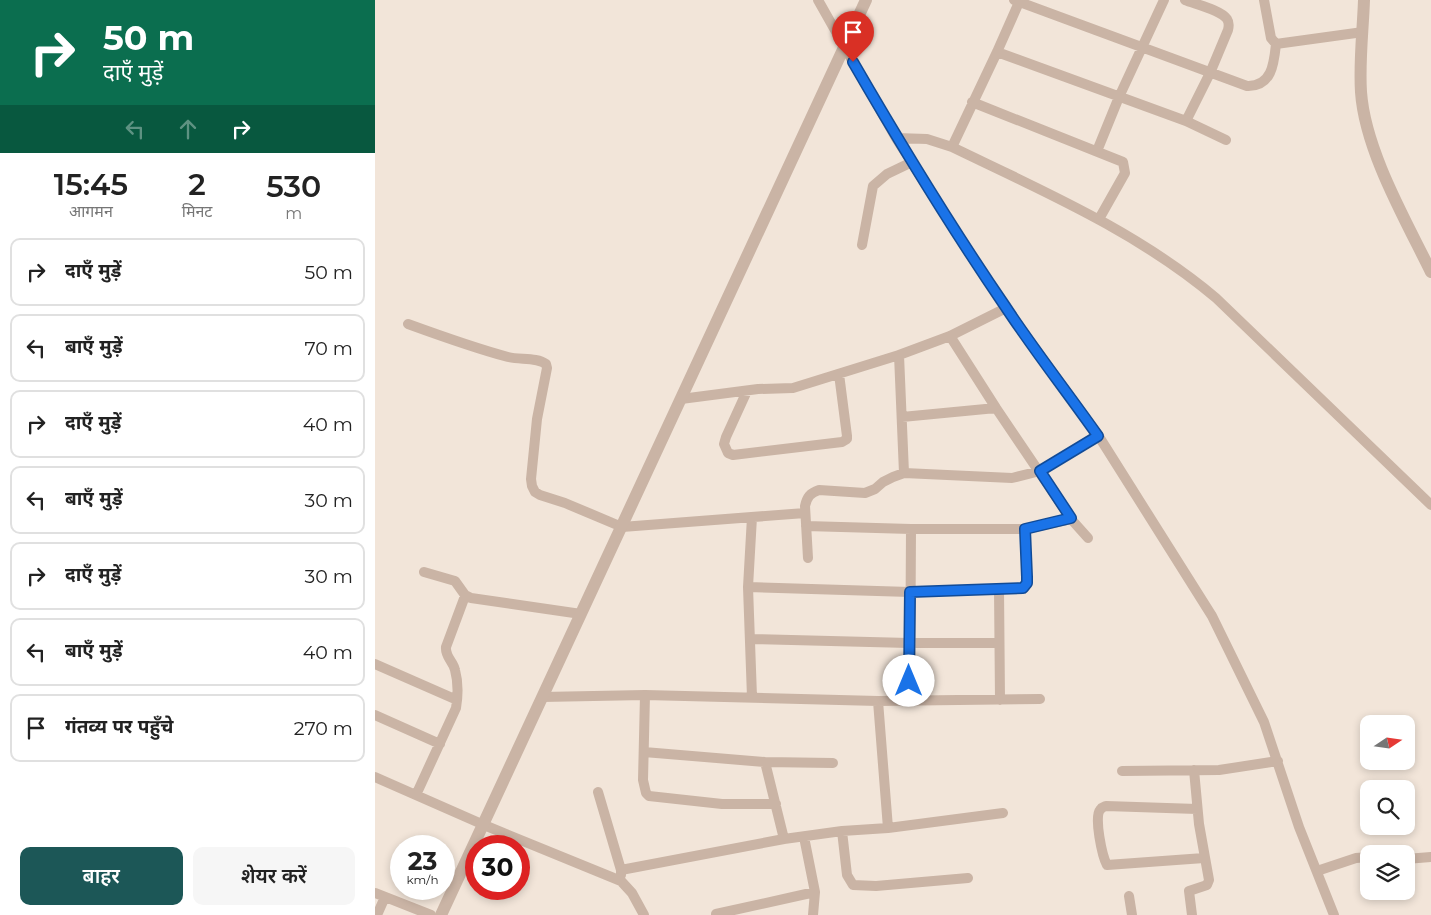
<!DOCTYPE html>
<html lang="hi">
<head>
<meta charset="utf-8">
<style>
  :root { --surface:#fff; --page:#f6f6f6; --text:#222; --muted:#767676; --line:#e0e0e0; --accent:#1c5757 }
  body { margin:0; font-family:Montserrat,"Noto Sans Devanagari",sans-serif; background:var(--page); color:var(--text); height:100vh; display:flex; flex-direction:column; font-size:19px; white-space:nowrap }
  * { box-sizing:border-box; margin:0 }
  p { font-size:16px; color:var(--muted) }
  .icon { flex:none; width:28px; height:28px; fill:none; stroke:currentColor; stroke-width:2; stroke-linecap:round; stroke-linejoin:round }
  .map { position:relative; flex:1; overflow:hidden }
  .panel { display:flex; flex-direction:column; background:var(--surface); width:375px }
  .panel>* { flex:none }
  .hud { background:#0b6e4f; color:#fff; overflow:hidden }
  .needle { width:32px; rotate:77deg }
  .tools { position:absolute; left:985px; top:715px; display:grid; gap:10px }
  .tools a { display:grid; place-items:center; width:55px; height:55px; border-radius:10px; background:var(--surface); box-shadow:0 2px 8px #0003; font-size:25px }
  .speed { position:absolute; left:15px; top:835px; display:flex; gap:10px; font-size:25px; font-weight:700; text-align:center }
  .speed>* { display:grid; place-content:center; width:65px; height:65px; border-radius:50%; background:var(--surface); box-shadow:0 2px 8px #0003; line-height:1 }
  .speed small { font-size:12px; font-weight:400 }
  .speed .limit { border:8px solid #d22; background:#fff; color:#111 }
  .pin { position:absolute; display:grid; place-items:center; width:42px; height:42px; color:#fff; margin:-51px -21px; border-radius:50% 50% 50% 0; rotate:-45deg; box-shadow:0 0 5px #0007 }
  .pin .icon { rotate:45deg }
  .me { position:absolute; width:55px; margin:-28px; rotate:0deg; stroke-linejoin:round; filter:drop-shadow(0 0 4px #0008) }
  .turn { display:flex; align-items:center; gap:18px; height:105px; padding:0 20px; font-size:22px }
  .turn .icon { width:65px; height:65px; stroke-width:2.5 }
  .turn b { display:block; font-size:35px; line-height:42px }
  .lanes { display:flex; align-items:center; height:48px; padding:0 20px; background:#0003; justify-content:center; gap:25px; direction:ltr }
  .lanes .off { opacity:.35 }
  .eta { display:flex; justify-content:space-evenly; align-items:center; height:85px; text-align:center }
  .eta b { font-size:30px; font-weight:600; line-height:35px }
  .cta { display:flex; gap:10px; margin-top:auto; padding:10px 20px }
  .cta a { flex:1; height:58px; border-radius:10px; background:var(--accent); color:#fff; font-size:20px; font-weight:600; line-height:58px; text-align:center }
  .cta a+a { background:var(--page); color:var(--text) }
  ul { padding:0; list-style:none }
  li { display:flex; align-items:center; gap:15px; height:68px; margin:0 10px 8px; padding:0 10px; border:2px solid var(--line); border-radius:10px }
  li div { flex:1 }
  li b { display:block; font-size:19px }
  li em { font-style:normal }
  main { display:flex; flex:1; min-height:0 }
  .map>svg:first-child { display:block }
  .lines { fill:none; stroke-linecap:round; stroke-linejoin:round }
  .minor { stroke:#cab4a5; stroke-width:10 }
  .tertiary { stroke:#cab4a5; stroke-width:12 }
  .route-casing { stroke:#114b97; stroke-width:12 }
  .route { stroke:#1a73e8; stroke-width:9 }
</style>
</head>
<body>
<main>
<section class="panel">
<div class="hud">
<div class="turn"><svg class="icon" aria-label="right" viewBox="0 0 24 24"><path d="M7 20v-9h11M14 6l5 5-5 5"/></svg><div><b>50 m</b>दाएँ मुड़ें</div></div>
<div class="lanes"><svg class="icon off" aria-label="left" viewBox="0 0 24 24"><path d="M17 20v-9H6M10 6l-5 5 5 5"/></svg><svg class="icon off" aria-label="ahead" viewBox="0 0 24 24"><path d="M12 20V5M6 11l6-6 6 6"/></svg><svg class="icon" aria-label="right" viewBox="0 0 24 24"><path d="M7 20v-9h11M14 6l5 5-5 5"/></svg></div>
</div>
<div class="eta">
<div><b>15:45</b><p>आगमन</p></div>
<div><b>2</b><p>मिनट</p></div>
<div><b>530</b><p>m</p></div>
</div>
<ul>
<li><svg class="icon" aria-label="right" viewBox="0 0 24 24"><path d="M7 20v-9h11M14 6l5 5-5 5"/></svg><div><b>दाएँ मुड़ें</b></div><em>50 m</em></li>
<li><svg class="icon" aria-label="left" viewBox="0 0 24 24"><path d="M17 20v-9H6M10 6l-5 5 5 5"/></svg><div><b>बाएँ मुड़ें</b></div><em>70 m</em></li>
<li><svg class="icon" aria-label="right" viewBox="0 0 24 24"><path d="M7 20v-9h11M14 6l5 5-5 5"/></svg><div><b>दाएँ मुड़ें</b></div><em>40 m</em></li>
<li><svg class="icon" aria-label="left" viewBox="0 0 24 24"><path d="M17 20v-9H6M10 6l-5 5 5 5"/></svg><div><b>बाएँ मुड़ें</b></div><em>30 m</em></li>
<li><svg class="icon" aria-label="right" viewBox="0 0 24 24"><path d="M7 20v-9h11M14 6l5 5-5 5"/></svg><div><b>दाएँ मुड़ें</b></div><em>30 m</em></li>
<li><svg class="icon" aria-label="left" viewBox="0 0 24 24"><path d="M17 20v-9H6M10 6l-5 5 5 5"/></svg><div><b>बाएँ मुड़ें</b></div><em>40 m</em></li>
<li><svg class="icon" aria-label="arrive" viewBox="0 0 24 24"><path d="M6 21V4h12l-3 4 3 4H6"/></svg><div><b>गंतव्य पर पहुँचे</b></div><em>270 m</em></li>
</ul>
<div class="cta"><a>बाहर</a><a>शेयर करें</a></div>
</section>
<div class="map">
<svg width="1056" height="915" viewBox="0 0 1056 915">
  <rect width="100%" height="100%" fill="#f2e5d9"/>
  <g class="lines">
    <path class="minor" d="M443,0L521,138L595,254L631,308L723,435L837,616L889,722L924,827L959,915
      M639,0L872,86C897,87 899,63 901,44
      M810,0C820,4 846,10 852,19C854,22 854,26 853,30L835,73L811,121
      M889,0L896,38L901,44L988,32
      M622,52L811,121L851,140
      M597,102L748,162L750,173L724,219
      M521,138L552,139L577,147C668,191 763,232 841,298L1056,505
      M577,147L622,52L645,0
      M722,151L744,97L789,0
      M487,245L498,186L512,174L537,162
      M33,324C66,336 99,348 133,357C145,360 162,357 171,364L172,368L162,419L156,479L157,486L160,492L165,495L190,503L247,527L430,513
      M575,336L621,408L696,519L713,538
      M372,391L351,437L349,444L353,453L358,455L467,442L472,439V436L464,374
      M306,399L383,389L418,388L524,355
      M527,417L621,408
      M529,473L524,355L575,336L631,308
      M377,517L373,587L377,697
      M431,526L536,529H650L696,519
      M433,558L430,506C432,497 435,493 444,490L490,493L500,489L508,482L518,477L529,473L637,478L665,471L723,435
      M49,572L80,581L90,595L96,598L206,614
      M373,587L535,592L624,589
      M376,639L534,643H624
      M0,664L82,700
      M270,695L268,780L271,793L274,796L347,804H401
      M167,697L270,695L503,701L665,699
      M535,700L536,529
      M625,700L624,589L648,588L652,583L650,529
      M503,701L513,828
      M0,715L65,744
      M269,752L390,762L458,763
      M390,762L409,839
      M747,771L844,770L903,761
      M0,777L109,825L246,881L257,893L269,915
      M223,792L246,870V875
      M41,795L81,708C83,696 83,681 80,670C78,661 70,657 71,647L90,596
      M822,809L731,806C728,807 727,807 725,810C719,817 727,856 732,865L829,858
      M467,831L472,875L478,885L501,886L593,878
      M429,837L440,892L438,915
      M1031,859L1056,857
      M246,870L409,839L467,831L513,828L628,813
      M942,871L981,858L994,857
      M0,893L56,915
      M754,896L757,915
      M341,914L440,892
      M2,915L10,897
      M817,915L814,891L832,885L834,880L824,824L819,770"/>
    <path class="tertiary" d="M989,0C988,30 984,61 986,92C990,150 1030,219 1056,272
      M66,915L491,0"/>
  </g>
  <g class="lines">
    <defs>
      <path id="route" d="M478,62C526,145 576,227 630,306C659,350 692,392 723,436L665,471L696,518L650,529L652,577V583L648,588L535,592L534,681"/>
    </defs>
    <use href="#route" class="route-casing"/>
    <use href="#route" class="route"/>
  </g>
</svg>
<div class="tools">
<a><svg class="needle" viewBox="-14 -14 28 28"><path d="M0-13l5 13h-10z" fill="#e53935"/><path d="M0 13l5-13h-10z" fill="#767676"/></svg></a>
<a><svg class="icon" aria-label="search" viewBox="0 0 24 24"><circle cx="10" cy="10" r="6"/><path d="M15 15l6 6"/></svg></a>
<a><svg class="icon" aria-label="layers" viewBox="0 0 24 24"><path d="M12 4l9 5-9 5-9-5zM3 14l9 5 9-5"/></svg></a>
</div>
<div class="speed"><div>23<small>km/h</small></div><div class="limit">30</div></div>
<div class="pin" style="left:478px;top:62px;background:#d93025"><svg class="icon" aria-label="arrive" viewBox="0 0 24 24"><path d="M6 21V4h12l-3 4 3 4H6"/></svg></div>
<svg class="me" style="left:534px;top:681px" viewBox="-20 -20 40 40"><circle r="19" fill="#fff"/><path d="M0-13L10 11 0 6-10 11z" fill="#1a73e8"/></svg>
</div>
</main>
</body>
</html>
